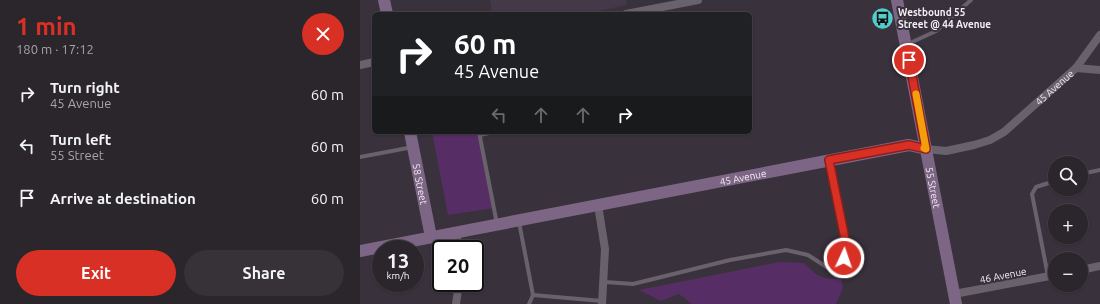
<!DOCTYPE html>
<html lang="en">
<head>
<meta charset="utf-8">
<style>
  :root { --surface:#2b252c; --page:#373138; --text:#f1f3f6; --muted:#a6a5a9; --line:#474248; --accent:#d93025 }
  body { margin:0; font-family:Ubuntu,sans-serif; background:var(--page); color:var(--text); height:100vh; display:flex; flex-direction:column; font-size:15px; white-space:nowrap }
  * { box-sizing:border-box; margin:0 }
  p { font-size:13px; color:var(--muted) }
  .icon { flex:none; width:22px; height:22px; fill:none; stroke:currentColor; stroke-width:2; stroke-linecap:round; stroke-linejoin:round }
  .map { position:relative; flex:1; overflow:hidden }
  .details { display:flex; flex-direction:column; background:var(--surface); width:360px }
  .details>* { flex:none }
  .top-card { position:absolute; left:12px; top:12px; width:380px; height:122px; border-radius:6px; box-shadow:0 1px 3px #0004,0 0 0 1px var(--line); background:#202124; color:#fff; overflow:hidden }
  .buttons { position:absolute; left:688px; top:156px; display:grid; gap:8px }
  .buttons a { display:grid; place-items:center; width:40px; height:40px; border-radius:50%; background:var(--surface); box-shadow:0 1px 3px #0004,0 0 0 1px var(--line); font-size:20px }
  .speed { position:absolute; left:12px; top:240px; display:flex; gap:8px; font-size:20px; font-weight:700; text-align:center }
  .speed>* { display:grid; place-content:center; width:52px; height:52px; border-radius:50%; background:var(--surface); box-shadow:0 1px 3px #0004,0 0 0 1px var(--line); line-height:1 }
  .speed small { font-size:10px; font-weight:400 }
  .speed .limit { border:2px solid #111; border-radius:6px; background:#fff; color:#111 }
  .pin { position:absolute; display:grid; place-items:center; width:34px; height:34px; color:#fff; margin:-17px; border:2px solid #fff; border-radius:50%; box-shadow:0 1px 4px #0007 }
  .me { position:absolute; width:44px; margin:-22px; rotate:3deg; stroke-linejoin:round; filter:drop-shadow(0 0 3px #0008) }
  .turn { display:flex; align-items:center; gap:14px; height:84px; padding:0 16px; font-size:18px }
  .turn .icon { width:52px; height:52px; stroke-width:2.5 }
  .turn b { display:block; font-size:28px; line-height:34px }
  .lanes { display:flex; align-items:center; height:38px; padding:0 16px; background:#0003; justify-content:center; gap:20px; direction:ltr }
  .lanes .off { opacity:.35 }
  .round { display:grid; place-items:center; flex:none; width:42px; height:42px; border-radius:21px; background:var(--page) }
  .overview { display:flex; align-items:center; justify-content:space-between; height:68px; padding:0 16px }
  h1 { font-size:24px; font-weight:700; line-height:30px; color:var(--accent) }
  .primary-button { display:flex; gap:8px; margin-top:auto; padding:8px 16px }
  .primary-button a { flex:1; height:46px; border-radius:24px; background:var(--accent); color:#fff; font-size:16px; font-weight:700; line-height:46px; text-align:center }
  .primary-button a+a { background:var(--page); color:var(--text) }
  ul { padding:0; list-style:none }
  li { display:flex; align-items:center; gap:12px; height:52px; padding:0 16px }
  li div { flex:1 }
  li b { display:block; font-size:15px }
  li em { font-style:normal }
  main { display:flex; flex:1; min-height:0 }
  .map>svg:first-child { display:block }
  .built { fill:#443948 }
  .green { fill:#572d66 }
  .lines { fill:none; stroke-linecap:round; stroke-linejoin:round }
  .lane { stroke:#69616c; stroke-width:4 }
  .street { stroke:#69616c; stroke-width:8 }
  .secondary { stroke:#7d6685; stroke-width:12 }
  .route-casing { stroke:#8d1f18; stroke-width:10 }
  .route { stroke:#d93025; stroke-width:7 }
  .slow { stroke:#f59e0b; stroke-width:7 }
  .labels { text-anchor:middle; stroke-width:4; stroke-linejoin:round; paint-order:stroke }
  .poi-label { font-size:10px; font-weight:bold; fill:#f2edf4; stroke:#39313b; text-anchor:start }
  .street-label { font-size:10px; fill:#f2edf4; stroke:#39313b }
</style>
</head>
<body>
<main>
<section class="details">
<div class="overview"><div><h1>1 min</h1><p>180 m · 17:12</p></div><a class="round" style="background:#d93025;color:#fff"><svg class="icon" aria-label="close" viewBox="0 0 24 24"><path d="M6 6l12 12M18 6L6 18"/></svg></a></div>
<ul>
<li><svg class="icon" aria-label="right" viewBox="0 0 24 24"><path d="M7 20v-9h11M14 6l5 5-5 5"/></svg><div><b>Turn right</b><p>45 Avenue</p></div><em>60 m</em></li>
<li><svg class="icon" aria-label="left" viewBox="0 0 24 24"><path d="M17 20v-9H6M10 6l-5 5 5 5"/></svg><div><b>Turn left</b><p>55 Street</p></div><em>60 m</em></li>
<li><svg class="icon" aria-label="arrive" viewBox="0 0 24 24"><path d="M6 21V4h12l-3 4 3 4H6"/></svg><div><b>Arrive at destination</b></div><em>60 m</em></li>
</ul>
<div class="primary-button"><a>Exit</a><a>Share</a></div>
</section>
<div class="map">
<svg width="740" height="304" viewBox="0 0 740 304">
  <rect width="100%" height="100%" fill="#39313b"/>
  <path class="built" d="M130,0H266L267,5L224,14H132Z"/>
  <path class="green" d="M72,132H120L135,208L88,215Z
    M419,262L444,263C457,276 462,281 481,278L483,288L476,304H332L319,294L301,301L279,290Z"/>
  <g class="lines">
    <path class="lane" d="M548,44L576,31L611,0
      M119,132L137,224
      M120,135L134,132
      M0,157L53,147
      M721,174L740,170
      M159,222L173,295L169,304
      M688,276L672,194L676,187L695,181
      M245,282L273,284L370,260L426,250L448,255L468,268C475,267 482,264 484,257C490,237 474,184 469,162
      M173,295L242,301"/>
    <g class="street">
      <path d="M266,14L338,0"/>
      <path d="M0,65L14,62"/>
      <path d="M716,68L740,70"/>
      <path id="s1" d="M566,149L586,151L614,145L630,140L644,132L716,68L740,35"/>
      <path d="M238,205L245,249L242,304"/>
      <path d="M96,232L99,249"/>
      <path d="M721,270L740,266"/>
      <path d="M594,294L695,275"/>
      <path d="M96,304L99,283"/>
    </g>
    <g class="secondary">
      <path d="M24,0L27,14"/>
      <path id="s2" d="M537,0L596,304"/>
      <path id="s3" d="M50,132L71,237"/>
      <path id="s4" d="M0,251L549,145L566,149"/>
    </g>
  </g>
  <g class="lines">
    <defs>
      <path id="route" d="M484,258L485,239L469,160L549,145L566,149L549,60"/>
    </defs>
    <use href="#route" class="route-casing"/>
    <use href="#route" class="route"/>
    <path class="slow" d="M556,94L566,149L564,148"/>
  </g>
  <defs>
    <symbol id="bus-disc" viewBox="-11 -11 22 22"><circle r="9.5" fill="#52cdcd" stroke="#39313b"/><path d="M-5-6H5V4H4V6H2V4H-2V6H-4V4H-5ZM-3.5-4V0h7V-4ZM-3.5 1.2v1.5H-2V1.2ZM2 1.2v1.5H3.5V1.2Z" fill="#111"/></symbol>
  </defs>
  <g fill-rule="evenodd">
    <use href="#bus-disc" x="510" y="6" width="25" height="25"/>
  </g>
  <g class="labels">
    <g class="poi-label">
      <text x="538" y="16">Westbound 55<tspan x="538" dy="12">Street @ 44 Avenue</tspan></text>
    </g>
    <g class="street-label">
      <text dy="4" stroke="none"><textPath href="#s1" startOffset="149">45 Avenue</textPath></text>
      <text dy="4" stroke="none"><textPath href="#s4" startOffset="390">45 Avenue</textPath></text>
      <text dy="4" stroke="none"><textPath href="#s3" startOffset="53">58 Street</textPath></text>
      <text dy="4" stroke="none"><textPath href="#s2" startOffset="191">55 Street</textPath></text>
      <text transform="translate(643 275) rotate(-11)" y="4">46 Avenue</text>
    </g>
  </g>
</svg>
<div class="buttons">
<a><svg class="icon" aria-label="search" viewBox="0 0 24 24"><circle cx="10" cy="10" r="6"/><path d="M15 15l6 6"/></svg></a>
<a>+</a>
<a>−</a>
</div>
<div class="speed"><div>13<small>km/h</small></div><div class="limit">20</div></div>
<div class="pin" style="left:549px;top:60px;background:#d93025"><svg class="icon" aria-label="arrive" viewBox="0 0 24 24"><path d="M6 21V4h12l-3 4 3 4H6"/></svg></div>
<svg class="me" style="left:484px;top:258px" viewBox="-20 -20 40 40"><circle r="17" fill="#d93025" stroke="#fff" stroke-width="3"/><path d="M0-11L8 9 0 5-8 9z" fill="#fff"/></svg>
<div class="top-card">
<div class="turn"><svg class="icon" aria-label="right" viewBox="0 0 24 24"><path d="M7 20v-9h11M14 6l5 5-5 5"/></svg><div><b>60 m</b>45 Avenue</div></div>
<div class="lanes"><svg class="icon off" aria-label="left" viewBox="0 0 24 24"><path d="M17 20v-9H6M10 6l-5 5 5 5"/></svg><svg class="icon off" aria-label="ahead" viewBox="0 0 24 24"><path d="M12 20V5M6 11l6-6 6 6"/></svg><svg class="icon off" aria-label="ahead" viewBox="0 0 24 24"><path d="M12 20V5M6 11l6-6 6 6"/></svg><svg class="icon" aria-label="right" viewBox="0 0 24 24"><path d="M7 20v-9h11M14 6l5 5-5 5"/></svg></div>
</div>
</div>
</main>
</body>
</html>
